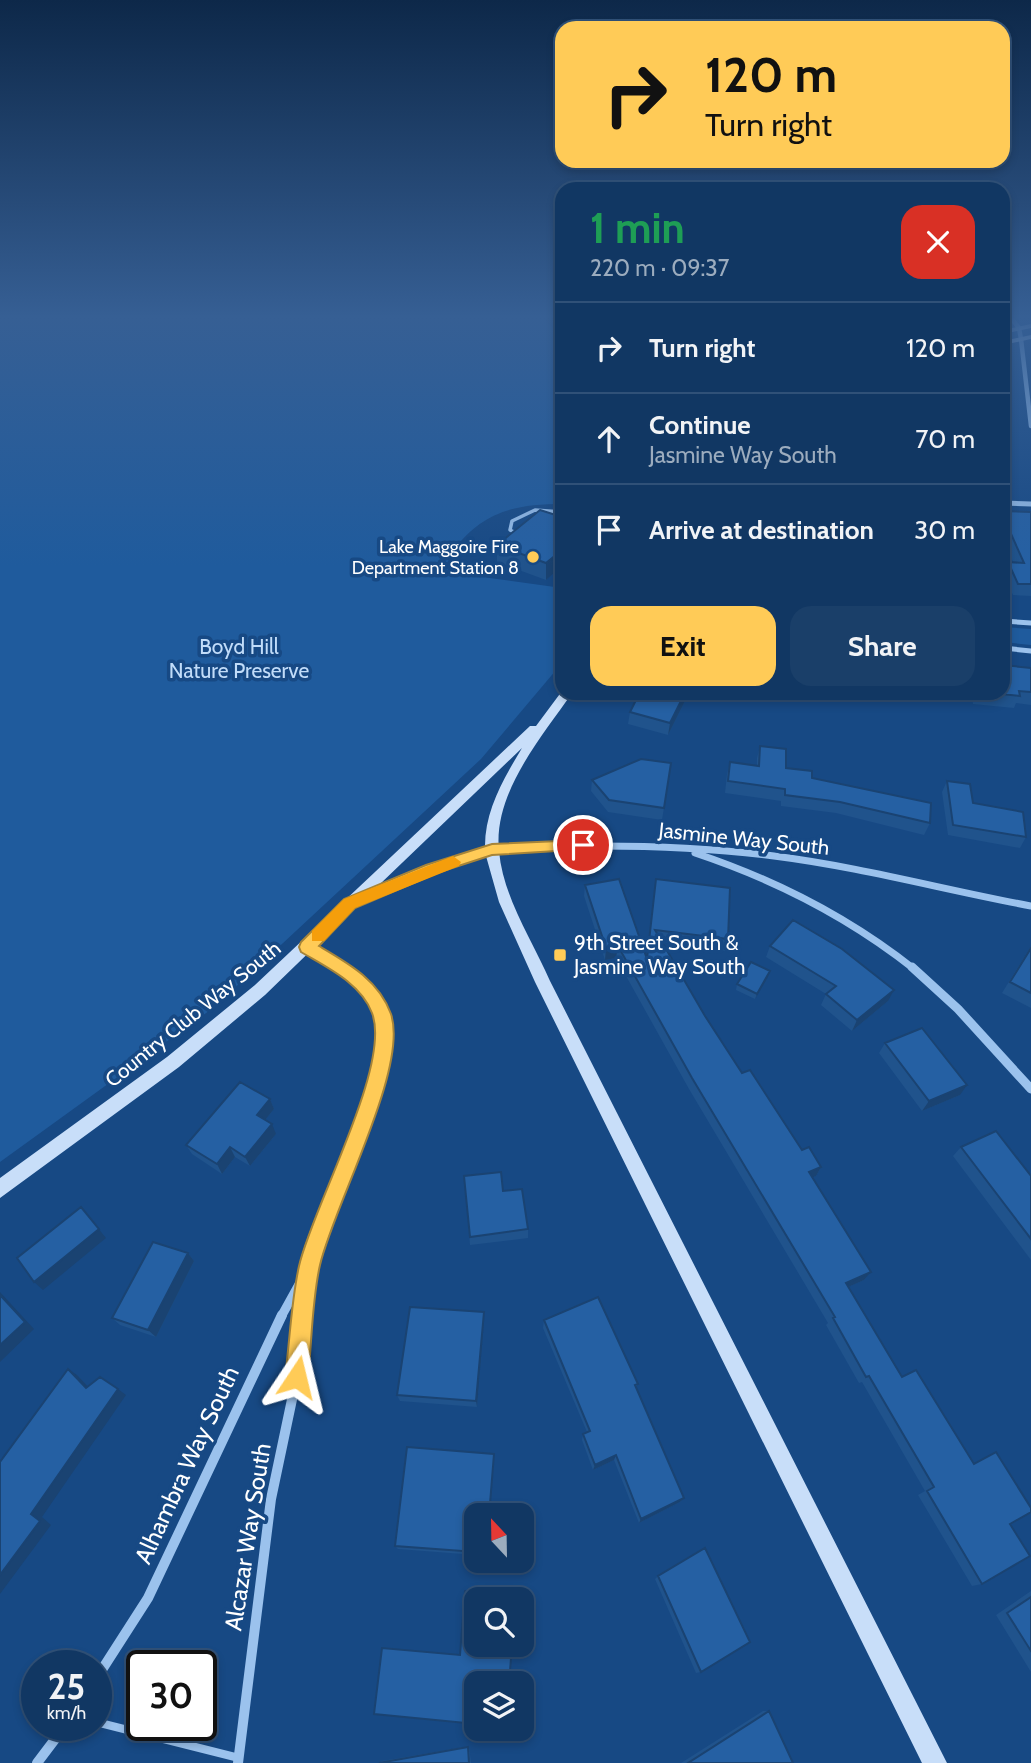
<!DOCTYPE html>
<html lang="en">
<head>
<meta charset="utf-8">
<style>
  :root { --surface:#113763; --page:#1a3f69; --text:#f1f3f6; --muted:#9cacbe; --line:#305178; --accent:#ffcb57 }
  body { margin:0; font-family:Cabin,sans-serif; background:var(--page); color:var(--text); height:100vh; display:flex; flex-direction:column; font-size:26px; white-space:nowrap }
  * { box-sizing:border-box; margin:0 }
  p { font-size:23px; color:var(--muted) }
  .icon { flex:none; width:38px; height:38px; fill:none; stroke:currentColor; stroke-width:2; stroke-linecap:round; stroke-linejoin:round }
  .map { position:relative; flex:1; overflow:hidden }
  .sheet { position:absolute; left:555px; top:182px; width:455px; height:518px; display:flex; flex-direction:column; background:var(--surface); border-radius:21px; box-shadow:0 4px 10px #0003,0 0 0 2px var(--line) }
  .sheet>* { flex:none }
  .guide { position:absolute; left:555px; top:21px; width:455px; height:147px; border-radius:21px; box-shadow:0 4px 10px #0003,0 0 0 2px var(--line); background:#ffcb57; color:#111; overflow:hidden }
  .needle { width:46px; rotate:338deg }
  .controls { position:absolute; left:464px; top:1503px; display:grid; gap:14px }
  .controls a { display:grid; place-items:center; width:70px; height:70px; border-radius:14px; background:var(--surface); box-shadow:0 4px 10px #0003,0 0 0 2px var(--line); font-size:35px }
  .speed { position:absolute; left:21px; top:1650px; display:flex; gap:14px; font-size:35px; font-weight:700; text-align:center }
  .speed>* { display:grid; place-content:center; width:91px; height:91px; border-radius:50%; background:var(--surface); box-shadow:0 4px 10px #0003,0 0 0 2px var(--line); line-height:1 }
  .speed small { font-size:18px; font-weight:400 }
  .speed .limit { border:4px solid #111; border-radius:10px; background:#fff; color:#111 }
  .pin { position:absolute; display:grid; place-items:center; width:60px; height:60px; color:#fff; margin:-30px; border:4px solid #fff; border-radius:50%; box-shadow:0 2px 7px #0007 }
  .me { position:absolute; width:77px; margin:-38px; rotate:10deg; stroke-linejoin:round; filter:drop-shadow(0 0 5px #0008) }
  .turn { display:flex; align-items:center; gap:24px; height:147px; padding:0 35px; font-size:32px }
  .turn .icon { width:91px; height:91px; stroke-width:2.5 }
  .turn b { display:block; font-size:49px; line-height:60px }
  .round { display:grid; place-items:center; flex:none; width:74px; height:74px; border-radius:21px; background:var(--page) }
  .summary { display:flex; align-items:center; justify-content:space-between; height:119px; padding:0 35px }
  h1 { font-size:42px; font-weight:700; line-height:52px; color:#1e9e55 }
  .cta { display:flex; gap:14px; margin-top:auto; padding:14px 35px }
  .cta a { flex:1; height:80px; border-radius:21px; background:var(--accent); color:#111; font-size:28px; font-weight:700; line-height:80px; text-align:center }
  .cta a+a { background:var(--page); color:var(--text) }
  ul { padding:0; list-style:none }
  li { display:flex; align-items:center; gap:21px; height:91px; padding:0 35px; border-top:2px solid var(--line) }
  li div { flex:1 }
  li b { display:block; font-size:26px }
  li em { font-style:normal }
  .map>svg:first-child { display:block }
  .green { fill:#1f5b9d }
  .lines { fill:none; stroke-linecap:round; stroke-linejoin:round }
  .lane-far1 { stroke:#9bc2ed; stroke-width:3.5 }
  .lane { stroke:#9bc2ed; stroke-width:8 }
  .street-far4 { stroke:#9bc2ed; stroke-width:4.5 }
  .street-far3 { stroke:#9bc2ed; stroke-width:5 }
  .street-far2 { stroke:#9bc2ed; stroke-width:7 }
  .street-far1 { stroke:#9bc2ed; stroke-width:9 }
  .street { stroke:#9bc2ed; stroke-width:10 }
  .secondary { fill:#c8def9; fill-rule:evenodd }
  .wall { fill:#20538c }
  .shaded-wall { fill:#1a4372 }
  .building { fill:#2560a3; stroke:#1a4372; stroke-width:2 }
  .route { fill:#ffcb57; stroke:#a68439; stroke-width:2 }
  .slow { fill:#f59e0b }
  .poi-dot { fill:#ffcb57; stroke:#174984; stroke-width:2.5 }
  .labels { text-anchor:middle; stroke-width:7; stroke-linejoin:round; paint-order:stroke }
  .far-poi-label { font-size:18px; fill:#fff; stroke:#174984; text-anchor:end }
  .park-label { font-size:21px; fill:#c1dcf9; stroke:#174984 }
  .street-label { font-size:21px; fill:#fff; stroke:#174984 }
  .poi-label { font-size:21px; fill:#fff; stroke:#174984; text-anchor:start }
  .near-street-label { font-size:24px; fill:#fff; stroke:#174984 }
</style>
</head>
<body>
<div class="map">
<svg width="1031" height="1763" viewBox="0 0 1031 1763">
  <rect width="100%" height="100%" fill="#174984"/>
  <path class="green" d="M0,319H543L562,337V504C514,504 482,512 453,551L459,567L475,576L562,588V663L481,759L213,1008L0,1162Z
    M1003,627L1031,629V645L1003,642Z"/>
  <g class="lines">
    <path class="lane-far1" d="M518,534L510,530L512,521L535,510L562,512"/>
    <path class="lane" d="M96,1722L239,1758"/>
    <path class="street-far4" d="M1012,319L1019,328L1021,339L1031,426"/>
    <path class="street-far3" d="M1003,503L1031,504
      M1003,621L1031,623
      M1003,648L1031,651"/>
    <path class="street-far2" d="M492,849C586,844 680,844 774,856C861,867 945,890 1031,906
      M695,853C776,880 847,916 914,969
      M307,947L342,969"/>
    <path class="street-far1" d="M912,967L958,1009L1031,1089
      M281,1317L308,1268
      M305,1317C307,1300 306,1280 310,1264C329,1191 392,1093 383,1019C380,996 357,978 339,967"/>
    <path class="street" d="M96,1679L148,1598L282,1315
      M37,1763L65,1726
      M238,1763L271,1499L302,1352L305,1315"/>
    <path class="secondary" d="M557,319H562V322Z
      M1031,324V328L1003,334V330Z
      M1031,335V339L1003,345V341Z
      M562,691V693H572C541,738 493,793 499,851C503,897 532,940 550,981L947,1763H922L535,982L499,902L486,856L436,873L359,904L265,995L179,1067L0,1198V1178L167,1057L255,985L530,726H536ZM522,748C504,778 485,810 485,846L426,865L379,885Z"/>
  </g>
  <path class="wall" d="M1003,511L1031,512V596L1013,595L1003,574L1008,562H1013L1003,538Z
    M562,517V566L546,580L497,562V545Z
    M1031,668V705L1016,703L1014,708L973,704L971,693H1003Z
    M689,693L668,735L628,724L630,712Z
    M760,746L786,768L930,823L924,835L836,813L781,806V801L725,793L727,774L730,762L757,766V758Z
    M671,763L662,820L608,812L591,791L592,780Z
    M947,781L973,803L1026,837L1020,848L948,835L942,792Z
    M656,879L728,939L725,951L662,942L705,1016L742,1073L802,1150L821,1167L816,1176L812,1177L871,1272L864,1280L848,1287L902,1377L974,1464L996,1452L1010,1524L982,1584L972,1586L918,1495L925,1491L862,1382L859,1383L826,1325L828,1323L689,1089L616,958L605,960L584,896L585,885L647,957Z
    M770,946L888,1001L852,1031L821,1005L826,994L766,957Z
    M1031,946V1008L1002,993Z
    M770,971L768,977L755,999L736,990L737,984Z
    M885,1043L960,1095L922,1111L879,1053Z
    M270,1099L274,1109L265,1120L276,1134L250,1166L235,1157L222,1174L192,1154L186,1145Z
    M961,1147L1031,1176V1260L953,1156Z
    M464,1176L503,1191L528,1229V1238L470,1245Z
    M188,1253L194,1261L156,1337L120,1325L112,1318Z
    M484,1320L477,1407L400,1401L397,1395Z
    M544,1320L638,1384L636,1387L684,1498L680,1502L639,1523L614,1460L593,1470L582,1440L583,1434L587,1432L543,1328Z
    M494,1459L490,1516H476V1555L398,1549L395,1546Z
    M658,1576L701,1672L696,1673L655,1579Z
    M1031,1591V1672L996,1615Z
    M763,1711H769L793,1763H681Z
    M469,1746L471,1763H379L382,1761Z"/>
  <path class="shaded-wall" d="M562,550V566L546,580V563Z
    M685,693H689L668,735L670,723Z
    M618,946L616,958L605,960L606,948Z
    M770,971L768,977L755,999L757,994Z
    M894,990L888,1001L852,1031L857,1020Z
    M967,1085L960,1095L922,1111L929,1101Z
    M270,1099L274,1109L261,1125L257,1115Z
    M272,1124L276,1134L250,1166L245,1157Z
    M230,1147L235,1157L222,1174L217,1164Z
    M821,1167L816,1176L803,1181L809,1172Z
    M81,1207L106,1238L43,1290L34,1282Z
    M188,1253L194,1261L156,1337L148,1330Z
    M871,1272L864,1280L839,1291L846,1283Z
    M0,1292L34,1329L0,1362Z
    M484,1312V1320L477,1407L476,1401Z
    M68,1369L77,1375L95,1394L86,1388Z
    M118,1389L126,1395L42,1517L51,1525L0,1594V1575L31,1514Z
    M494,1454L490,1516H489Z
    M616,1455L614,1460L593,1470L595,1465Z
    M684,1498L680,1502L639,1523L641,1519Z"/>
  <path class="building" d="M540,510L562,517V550L546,563L497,545Z
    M1003,511L1031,512V584H1018L1008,562L1024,563L1003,516Z
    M1003,665L1031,668V692L1019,691L1020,696L992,693H1003Z
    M655,693H685L670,723L630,712L638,696L651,699Z
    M760,746L786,749V768L812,771V778L931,803L930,823L840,802L785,795V789L728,781L730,762L759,766Z
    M641,759L671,763L664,808L609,800L592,780Z
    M947,781L970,784L973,803L1023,812L1026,837L953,825Z
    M619,879L647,959L656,879L730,888L728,939L655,930L705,1016L742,1073L750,1070L802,1150L809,1147L821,1167L809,1172L871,1272L846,1283L902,1377L916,1370L974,1464L996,1452L1031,1508V1512L1010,1524L1030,1556L982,1584L927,1491L934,1487L869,1376L866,1377L833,1318L835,1317L692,1078L618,946L606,948L585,885Z
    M793,920L842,949L894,990L857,1020L826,994L836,986L770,946Z
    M1031,948V993L1010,982Z
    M751,962L770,971L757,994L737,984Z
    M922,1028L967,1085L929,1101L885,1043Z
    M240,1082L270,1099L257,1115L272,1124L245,1157L230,1147L217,1164L186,1145Z
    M996,1131L1031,1176V1239L961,1147Z
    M501,1172L503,1191L522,1189L528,1229L470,1237L464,1176Z
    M81,1207L99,1229L34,1282L17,1258Z
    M153,1242L188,1253L148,1330L112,1318Z
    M0,1295L25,1322L0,1345Z
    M598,1297L638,1384L635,1385L684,1498L641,1519L616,1455L595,1465L583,1434L590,1431L544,1320Z
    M410,1307L484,1312L476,1401L397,1395Z
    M68,1369L86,1388L100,1377L118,1389L31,1514L40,1521L0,1575V1462Z
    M407,1447L494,1454L489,1516H476V1552L395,1546Z
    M705,1548L750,1642L701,1672L658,1576Z
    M465,1591L514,1595V1600H476V1645H512L509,1684H476V1724L374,1714L382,1648L460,1655Z
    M1031,1597V1651L1007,1613Z
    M769,1711L793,1763H688Z
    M468,1747L469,1763H379Z"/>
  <linearGradient id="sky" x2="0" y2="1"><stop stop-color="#0d2849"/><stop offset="0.56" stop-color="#365f94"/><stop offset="1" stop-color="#365f94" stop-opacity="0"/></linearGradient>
  <rect width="1031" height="566" fill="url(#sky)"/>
  <path class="route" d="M583,840L591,845L589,849L492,855L437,873L355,908L319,946C348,963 379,980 391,1014C409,1068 334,1205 320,1265C312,1300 312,1340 308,1377L305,1385L297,1388L289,1385L285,1377C290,1340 291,1302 299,1266C312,1208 392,1065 372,1013C361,983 326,967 301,952L299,947L301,942L344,899L426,865L492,844Z"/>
  <path class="slow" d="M453,856L461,862L459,866L355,908L324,941H312V931L344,899Z"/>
  <g class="poi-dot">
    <circle cx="533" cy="557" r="7"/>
    <rect x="553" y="948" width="14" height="14" rx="3.5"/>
  </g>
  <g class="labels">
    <g class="far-poi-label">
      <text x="519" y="553">Lake Maggoire Fire<tspan x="519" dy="21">Department Station 8</tspan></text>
    </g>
    <g class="park-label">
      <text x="239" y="654">Boyd Hill<tspan x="239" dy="24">Nature Preserve</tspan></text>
    </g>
    <g class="street-label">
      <text transform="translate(744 839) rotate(6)" y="7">Jasmine Way South</text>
      <text transform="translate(193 1014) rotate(-39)" y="7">Country Club Way South</text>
    </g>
    <g class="poi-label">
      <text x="574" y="950">9th Street South &amp;<tspan x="574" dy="24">Jasmine Way South</tspan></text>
    </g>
    <g class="near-street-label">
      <text transform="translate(187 1465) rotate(-65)" y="8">Alhambra Way South</text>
      <text transform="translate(248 1537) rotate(-81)" y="8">Alcazar Way South</text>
    </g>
  </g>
</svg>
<div class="controls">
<a><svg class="needle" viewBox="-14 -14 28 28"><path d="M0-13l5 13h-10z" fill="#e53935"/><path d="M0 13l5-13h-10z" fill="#9cacbe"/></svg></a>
<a><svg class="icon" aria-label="search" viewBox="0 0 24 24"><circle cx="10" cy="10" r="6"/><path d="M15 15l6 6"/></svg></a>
<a><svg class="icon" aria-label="layers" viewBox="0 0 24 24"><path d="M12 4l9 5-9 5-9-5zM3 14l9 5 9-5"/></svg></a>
</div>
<div class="speed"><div>25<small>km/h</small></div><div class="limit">30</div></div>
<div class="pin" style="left:583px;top:845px;background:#d93025"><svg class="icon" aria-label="arrive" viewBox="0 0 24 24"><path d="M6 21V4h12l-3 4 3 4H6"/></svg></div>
<svg class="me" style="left:297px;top:1377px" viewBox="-20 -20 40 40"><path d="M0-17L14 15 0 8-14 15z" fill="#ffcb57" stroke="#fff" stroke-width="4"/></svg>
<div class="guide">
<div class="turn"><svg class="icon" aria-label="right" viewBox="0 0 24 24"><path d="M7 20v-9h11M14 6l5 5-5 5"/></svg><div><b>120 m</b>Turn right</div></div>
</div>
<section class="sheet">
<div class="summary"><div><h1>1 min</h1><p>220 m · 09:37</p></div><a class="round" style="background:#d93025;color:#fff"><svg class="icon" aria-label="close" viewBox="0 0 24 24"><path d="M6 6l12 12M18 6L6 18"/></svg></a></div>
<ul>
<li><svg class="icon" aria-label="right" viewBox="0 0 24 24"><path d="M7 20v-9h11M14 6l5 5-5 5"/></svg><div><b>Turn right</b></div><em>120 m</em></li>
<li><svg class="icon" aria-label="ahead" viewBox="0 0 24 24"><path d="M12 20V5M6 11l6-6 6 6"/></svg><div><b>Continue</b><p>Jasmine Way South</p></div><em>70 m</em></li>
<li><svg class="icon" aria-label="arrive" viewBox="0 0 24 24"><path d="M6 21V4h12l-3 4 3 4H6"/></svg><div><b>Arrive at destination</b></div><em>30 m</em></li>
</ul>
<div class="cta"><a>Exit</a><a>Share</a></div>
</section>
</div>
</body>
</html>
